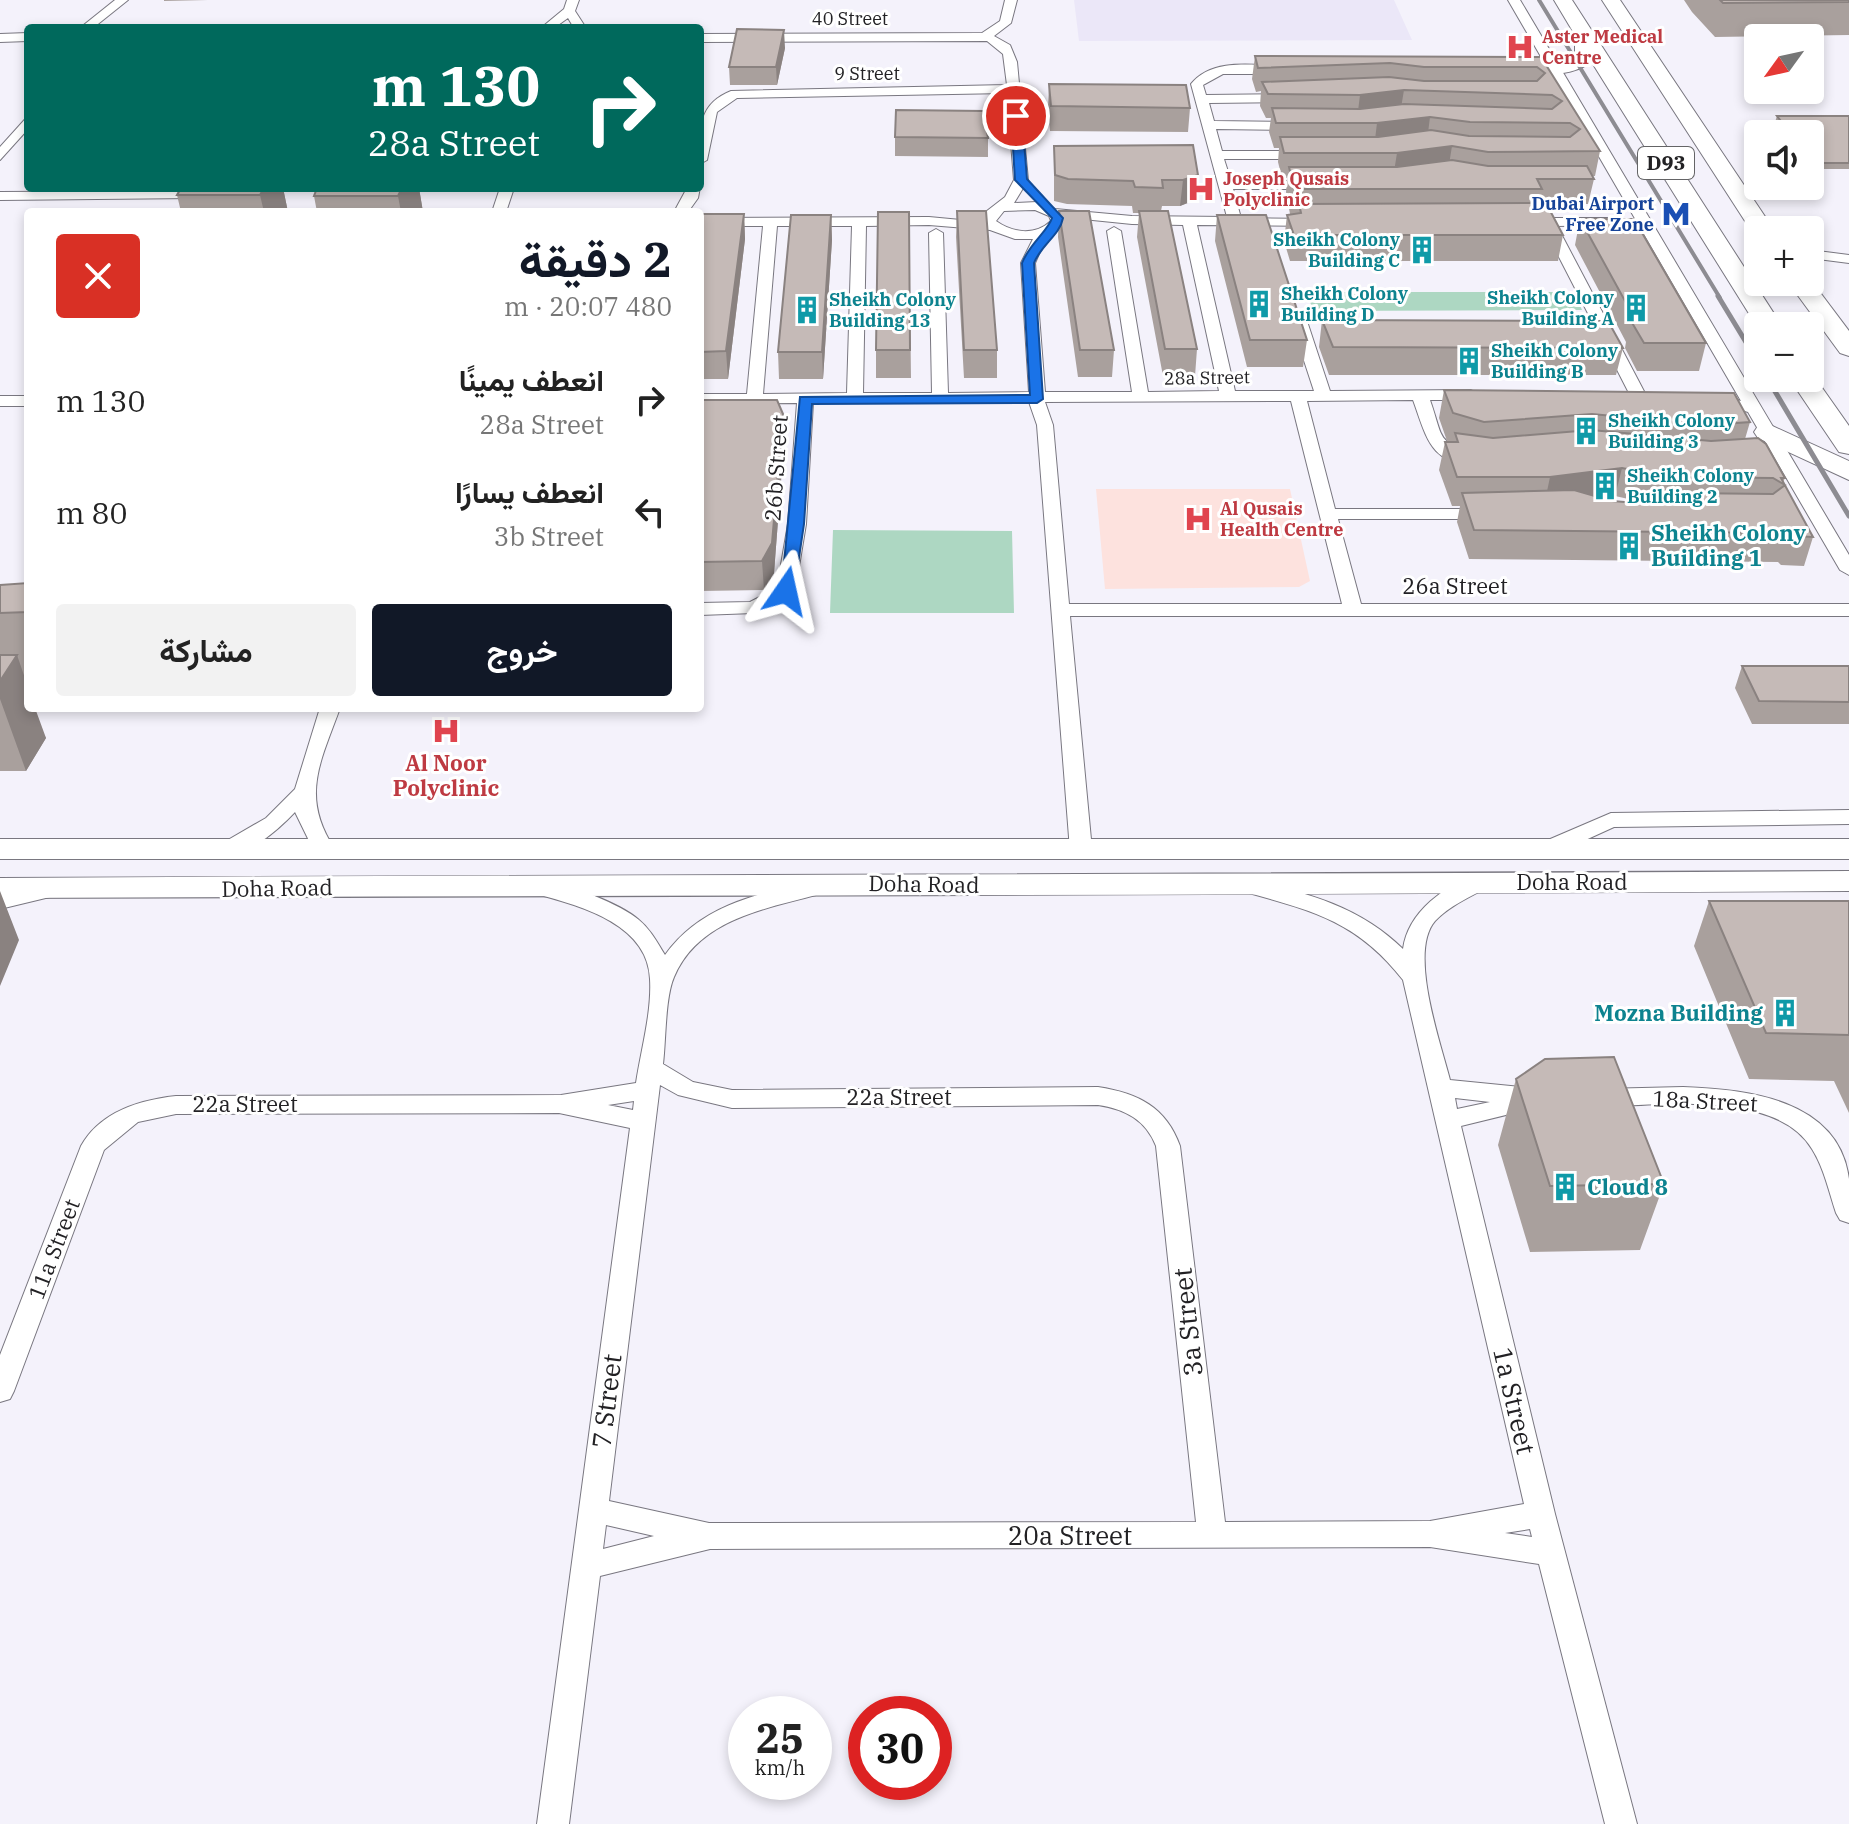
<!DOCTYPE html>
<html lang="ar">
<head>
<meta charset="utf-8">
<style>
  :root { --surface:#fff; --page:#f2f2f2; --text:#222; --muted:#767676; --accent:#111827 }
  body { margin:0; font-family:"IBM Plex Serif",Vazirmatn,serif; background:var(--page); color:var(--text); direction:rtl; height:100vh; display:flex; flex-direction:column; font-size:30px; white-space:nowrap }
  * { box-sizing:border-box; margin:0 }
  p { font-size:26px; color:var(--muted) }
  .icon { flex:none; width:44px; height:44px; fill:none; stroke:currentColor; stroke-width:2; stroke-linecap:round; stroke-linejoin:round }
  .map { position:relative; flex:1; overflow:hidden; direction:ltr }
  .side { position:absolute; left:24px; top:208px; width:680px; height:504px; display:flex; flex-direction:column; background:var(--surface); border-radius:8px; box-shadow:0 4px 12px #0003; direction:rtl }
  .side>* { flex:none }
  .hud { position:absolute; left:24px; top:24px; width:680px; height:168px; border-radius:8px; box-shadow:0 4px 12px #0003; direction:rtl; background:#00695c; color:#fff; overflow:hidden }
  .needle { width:52px; rotate:237deg }
  .controls { position:absolute; left:1744px; top:24px; display:grid; gap:16px }
  .controls a { display:grid; place-items:center; width:80px; height:80px; border-radius:8px; background:var(--surface); box-shadow:0 4px 12px #0003; font-size:40px }
  .speed { position:absolute; left:728px; top:1696px; display:flex; gap:16px; font-size:40px; font-weight:700; text-align:center }
  .speed>* { display:grid; place-content:center; width:104px; height:104px; border-radius:50%; background:var(--surface); box-shadow:0 4px 12px #0003; line-height:1 }
  .speed small { font-size:20px; font-weight:400 }
  .speed .limit { border:12px solid #d22; background:#fff; color:#111 }
  .pin { position:absolute; display:grid; place-items:center; width:68px; height:68px; color:#fff; margin:-34px; border:4px solid #fff; border-radius:50%; box-shadow:0 2px 8px #0007 }
  .me { position:absolute; width:88px; margin:-44px; rotate:11deg; stroke-linejoin:round; filter:drop-shadow(0 0 6px #0008) }
  .turn { display:flex; align-items:center; gap:28px; height:168px; padding:0 32px; font-size:36px }
  .turn .icon { width:104px; height:104px; stroke-width:2.5 }
  .turn b { display:block; font-size:56px; line-height:68px }
  .round { display:grid; place-items:center; flex:none; width:84px; height:84px; border-radius:8px; background:var(--page) }
  .head { display:flex; align-items:center; justify-content:space-between; height:136px; padding:0 32px }
  h1 { font-size:48px; font-weight:700; line-height:60px; color:var(--accent) }
  .cta { display:flex; gap:16px; margin-top:auto; padding:16px 32px }
  .cta a { flex:1; height:92px; border-radius:8px; background:var(--accent); color:#fff; font-size:32px; font-weight:700; line-height:92px; text-align:center }
  .cta a+a { background:var(--page); color:var(--text) }
  ul { padding:0; list-style:none }
  li { display:flex; align-items:center; gap:24px; height:112px; padding:0 32px }
  li div { flex:1 }
  li b { display:block; font-size:30px }
  li em { font-style:normal }
  .map>svg:first-child { display:block }
  .built { fill:#ebe7f8 }
  .medical { fill:#fde2de }
  .green { fill:#add7c2 }
  .lines { fill:none; stroke-linecap:round; stroke-linejoin:round }
  .street-casing { stroke:#797780; stroke-width:2 }
  .secondary-casing { stroke:#797780; stroke-width:2 }
  .primary-casing { stroke:#797780; stroke-width:2 }
  .street { fill:#fff; fill-rule:evenodd }
  .secondary { fill:#fff; fill-rule:evenodd }
  .primary { fill:#fff; fill-rule:evenodd }
  .rail-far1 { stroke:#8d8c92; stroke-width:4 }
  .rail { stroke:#8d8c92; stroke-width:5 }
  .wall { fill:#a9a09d; fill-rule:evenodd }
  .shaded-wall { fill:#8a8280 }
  .building { fill:#c5bab7; stroke:#8a8280; stroke-width:2 }
  .route { fill:#1a73e8; stroke:#114b97; stroke-width:2 }
  .labels { text-anchor:middle; stroke-width:6; stroke-linejoin:round; paint-order:stroke }
  .far-street-label { font-size:18px; fill:#222124; stroke:#fff }
  .far-health-label { font-size:18px; font-weight:bold; fill:#be3a42; stroke:#fff; text-anchor:start }
  .far-transit-label { font-size:18px; font-weight:bold; fill:#164399; stroke:#fff; text-anchor:end }
  .far-culture-label { font-size:18px; font-weight:bold; fill:#0d838f; stroke:#fff; text-anchor:start }
  .shield { fill:#fff; stroke:#646466; stroke-width:2 }
  .shield-label { font-size:20px; font-weight:bold; fill:#222124 }
  .street-label { font-size:22px; fill:#222124; stroke:#fff }
  .culture-label { font-size:22px; font-weight:bold; fill:#0d838f; stroke:#fff; text-anchor:start }
  .health-label { font-size:22px; font-weight:bold; fill:#be3a42; stroke:#fff }
  .near-street-label { font-size:26px; fill:#222124; stroke:#fff }
</style>
</head>
<body>
<div class="map">
<svg width="1849" height="1824" viewBox="0 0 1849 1824">
  <rect width="100%" height="100%" fill="#f4f2fb"/>
  <path class="built" d="M1074,0H1394L1412,40L1079,41Z"/>
  <path class="medical" d="M1096,489H1290L1310,581L1299,587L1105,589Z"/>
  <path class="green" d="M1307,292H1574L1582,310L1313,311Z
    M833,530L1012,531L1014,613H830Z"/>
  <g class="lines">
    <defs>
      <path id="street" d="M115,0H128L93,28H80Z
        M567,0H579L575,11L586,28H574L568,18L554,28H541L564,9Z
        M1005,0H1017L1011,23L994,36L1010,45L1017,62L1028,180L1014,203L1037,202L1055,209L1132,216L1227,217L1191,84C1212,58 1251,65 1281,66L1287,70L1281,74H1223L1203,85L1206,95L1288,94L1294,98L1288,102L1209,103L1214,121L1300,122L1307,126L1300,130L1216,129L1222,151H1308L1315,155L1308,159H1224L1231,181H1316L1323,185L1316,189H1233L1241,218L1313,219L1318,220V226L1197,225L1235,391H1314L1289,315L1297,310L1305,315L1330,391L1471,390L1479,395L1471,400H1430C1444,440 1436,443 1478,452V460C1431,470 1426,435 1413,400L1307,401L1335,509H1487L1496,514L1487,519H1338L1361,604H1849V616H1070L1092,850L1081,857L1070,850L1037,425L1029,402L813,403L806,524L795,591L754,613L700,615V603L750,602L777,588L788,524L797,403L700,404V394H747L763,226H700V218L929,217L982,222L983,214L1005,197L1014,180L1007,93L737,98L717,112L707,160L700,164C700,132 696,105 731,91L1007,85L1003,54L987,41L700,42V34L982,33L1000,21ZM1035,210L1049,216L1051,221C1035,236 1013,233 996,221L1004,211ZM1063,217L1132,224L1183,225L1219,391L1148,392L1121,231L1114,227L1107,231L1132,392H1045L1035,263L1042,247L1065,222ZM929,225L990,230L1015,239H1033L1021,263L1029,392L948,393L943,233L936,229L929,233L932,393H863L866,226ZM777,226H852L847,393L763,394ZM1291,401L1342,604H1069L1053,425L1045,402Z
        M1508,0H1520L1849,555V575L1840,570L1748,412L1705,399L1713,394L1741,401Z
        M28,33V41L0,42V34Z
        M28,116V129L0,160V147Z
        M500,188H514L506,212H492Z
        M687,188L700,187L698,198L688,212H674Z
        M189,191L196,195L194,198L0,200V192Z
        M1609,218L1614,219V225L1557,226L1647,397L1639,402L1631,397L1543,226H1527L1520,222L1527,218Z
        M1810,250L1849,255V263L1810,258Z
        M0,396H28V406H0Z
        M320,708H340C321,761 300,796 334,848L331,853H315L295,812C280,828 245,860 221,854L218,849L221,844L266,818L295,789Z
        M1849,810V824L1614,827L1557,853H1541L1538,848L1541,843L1611,813Z
        M1480,875L1488,877L1491,882L1488,887C1470,897 1449,906 1435,921C1408,952 1441,1044 1450,1080L1542,1089L1551,1092L1554,1098L1551,1104L1461,1126L1555,1514L1637,1824H1605L1539,1564L1430,1547L710,1549L600,1576L569,1824H537L630,1128L559,1113L176,1114L138,1122L104,1150L14,1391L10,1399L0,1402V1355L81,1146C100,1112 139,1100 176,1096L561,1095L636,1083C641,1050 652,1012 650,979C648,922 576,905 533,893L530,888L533,883C556,877 621,904 639,920C650,929 657,942 665,955C699,907 754,894 808,883L819,890L816,895C764,909 698,920 674,977C665,998 666,1040 663,1064L693,1082L732,1090L1098,1087C1138,1093 1166,1107 1180,1146L1225,1522L1430,1521L1524,1504L1403,980C1358,922 1314,911 1245,892L1242,887L1253,880C1310,894 1360,907 1403,949C1408,912 1445,884 1480,875ZM660,1085L678,1095L732,1108L1098,1105C1125,1109 1146,1120 1156,1146L1196,1522L709,1523L609,1501ZM1455,1098L1490,1102L1457,1109ZM634,1101L633,1110L608,1105ZM606,1525L654,1536L603,1549ZM1530,1529L1532,1537L1505,1533Z
        M46,884L54,886L57,891L54,896L0,909V895Z
        M1683,1087C1746,1089 1839,1099 1849,1179C1849,1193 1849,1209 1849,1223L1840,1220L1836,1213C1829,1192 1824,1168 1812,1149C1777,1090 1660,1105 1601,1107L1592,1104L1589,1098L1592,1092L1601,1089Z"/>
      <path id="secondary" d="M0,839H1849V859H0Z
        M1849,871V891C1233,896 616,895 0,898V878C616,874 1233,875 1849,871Z"/>
      <path id="primary" d="M1554,0H1572L1782,326L1758,328L1591,61C1583,70 1559,76 1547,73L1544,69L1575,54V35Z
        M1602,0H1620L1774,230H1758V236L1754,235Z
        M1810,279L1849,331V356L1840,353L1788,282H1810Z
        M1811,372L1849,426V454L1839,452L1789,378H1810Z
        M1768,424L1849,461V480L1758,438L1754,432L1758,426Z"/>
    </defs>
    <use href="#street" class="street-casing"/>
    <use href="#secondary" class="secondary-casing"/>
    <use href="#primary" class="primary-casing"/>
    <use href="#street" class="street"/>
    <use href="#secondary" class="secondary"/>
    <use href="#primary" class="primary"/>
    <path class="rail-far1" d="M1539,0L1720,298"/>
    <path class="rail" d="M1718,296L1758,362
      M1767,378L1849,516"/>
  </g>
  <path class="wall" d="M164,0H208L164,1Z
    M1684,0H1849V35L1715,37L1692,12Z
    M785,48L777,85H730L729,67Z
    M1255,56L1541,57L1600,151L1595,176H1592L1594,179L1588,204H1547L1563,235L1558,261H1290L1284,241L1287,215L1290,214L1286,192L1287,178H1282L1278,162L1279,148H1274L1269,132L1271,118H1266L1260,106L1261,91L1256,92L1252,79Z
    M1049,84L1190,108L1188,132L1050,131L1048,108Z
    M1777,116H1849V169H1813L1810,166V134H1785L1775,122Z
    M895,137L988,138V157L895,156Z
    M1054,146L1198,175L1195,200L1180,206H1162L1161,211L1197,349L1195,376H1163L1137,237L1139,213H1133L1132,206L1067,204L1054,201Z
    M181,188H283L288,212H181L177,195Z
    M419,188L423,212H317L314,196Z
    M957,211L997,350V378H964L956,237Z
    M1059,211L1114,350L1112,377H1078L1058,237Z
    M909,212L911,378H876V350Z
    M700,214H744L745,239L728,379H700Z
    M831,215L832,240L823,379H779L778,352Z
    M1217,215L1307,340L1303,367H1247L1215,241Z
    M1580,219L1706,343L1699,371H1637L1625,348L1626,342L1575,245Z
    M1322,320L1623,348L1616,375H1329L1319,347Z
    M1444,390L1750,422L1745,439L1785,478L1783,482L1813,537L1804,566L1781,565L1778,562L1469,559L1457,522L1460,506H1452L1439,470L1445,442H1451L1447,441L1439,418ZM1615,496L1642,502L1637,503L1612,501L1601,498Z
    M700,400L784,442L774,573L764,590L700,591Z
    M28,583V708L46,738L26,771H0V585Z
    M1742,666H1849V724H1752L1735,688Z
    M1709,901H1849V1113L1834,1081L1749,1079L1694,946Z
    M1516,1079L1664,1184L1640,1250L1530,1252L1498,1145Z"/>
  <path class="shaded-wall" d="M784,30L785,48L777,85L776,67Z
    M1404,90L1400,114L1357,119L1360,95Z
    M1430,117L1427,141L1374,148L1377,123Z
    M1452,146L1448,171L1393,178L1397,153Z
    M1198,175L1195,200L1180,206L1183,180Z
    M264,188H283L288,212H264L260,195Z
    M402,188H419L423,212H401L398,196Z
    M744,214L745,239L728,379L726,351Z
    M831,215L832,240L823,379L822,352Z
    M783,414L784,442L774,573L764,590L762,561Z
    M1622,468L1615,496L1544,506L1550,477Z
    M17,655L28,687V708H35L46,738L26,771L0,699V681Z
    M0,891L19,940L0,986Z"/>
  <path class="building" d="M1720,0H1849V2L1723,3Z
    M737,29L784,30L776,67H729Z
    M1255,56L1541,57L1600,151L1488,152L1452,146L1397,153H1284L1280,137H1378L1431,130L1469,136L1570,137L1580,129L1570,123L1470,122L1430,117L1377,123H1276L1272,108L1360,109L1404,104L1552,109L1562,101L1552,95L1404,90L1360,95L1268,94L1262,82L1389,77L1424,81H1537L1545,73L1537,67H1424L1390,63L1258,68Z
    M1049,84L1186,85L1190,108L1051,106Z
    M896,110L984,111L988,138L895,137Z
    M1777,116H1849V163H1815L1810,157V134H1791Z
    M1193,145L1198,175L1183,180H1162L1163,188L1135,187L1133,181L1068,179L1055,175L1054,146Z
    M1452,160L1488,166H1587L1594,179H1537L1542,189H1294L1289,167H1397Z
    M181,188H264L260,195H177Z
    M317,188H402L398,196H314Z
    M1546,203L1563,235H1294L1287,215L1301,213L1299,204Z
    M957,211H986L997,350H964Z
    M1059,211H1089L1114,350H1080Z
    M1139,211H1168L1197,349H1165Z
    M878,212H909L910,350H876Z
    M700,214H744L726,351L700,352Z
    M791,215H831L822,352H778Z
    M1217,215H1266L1307,340H1250Z
    M1580,219H1634L1706,343H1644L1631,321H1636Z
    M1322,320L1608,321L1623,348L1333,347Z
    M1444,390L1734,393L1750,422L1708,425L1592,414L1484,422L1453,413Z
    M700,400H777L783,414L772,543L762,561L700,562Z
    M1591,430L1711,441L1758,438L1766,444L1785,478H1781L1813,537L1790,536L1788,533L1474,530L1462,493L1574,490L1612,501L1637,503L1681,493L1773,494L1785,485L1773,478L1668,477L1622,468L1550,477H1457L1445,442H1458L1455,433L1493,438Z
    M28,583V612L0,613V585Z
    M0,655H17L0,681Z
    M1742,666H1849V702L1759,701Z
    M1709,901H1849V1035L1766,1033Z
    M1614,1057L1664,1184L1550,1186L1516,1079L1545,1059Z"/>
  <path class="route" d="M1016,112L1022,116L1027,179L1063,218C1060,235 1041,245 1034,263L1043,399L1037,403L812,404L804,524L794,591L781,594L800,397L1030,395L1022,263C1030,243 1048,231 1052,218L1015,180L1011,116Z"/>
  <defs>
    <symbol id="hospital-bare" viewBox="-9 -9 18 18"><path d="M-5-5h3v3.5h4V-5h3V5h-3V1.5h-4V5h-3Z" fill="#e0444e" stroke="#fff" stroke-width="2.5" paint-order="stroke"/></symbol>
    <symbol id="metro-bare" viewBox="-9 -9 18 18"><path d="M-5.5 5V-5H-3L0 0L3-5H5.5V5H3V-.5L0 4L-3-.5V5Z" fill="#1a4fb4" stroke="#fff" stroke-width="2.5" paint-order="stroke"/></symbol>
    <symbol id="building-bare" viewBox="-9 -9 18 18"><path d="M-4-6H4V6H1V3H-1V6H-4ZM-2.5-4.3h1.7v1.8h-1.7ZM.8-4.3h1.7v1.8H.8ZM-2.5-1h1.7V.8h-1.7ZM.8-1h1.7V.8H.8Z" fill="#0f9aa8" stroke="#fff" stroke-width="2.5" paint-order="stroke"/></symbol>
  </defs>
  <g fill-rule="evenodd">
    <use href="#hospital-bare" x="1500" y="27" width="40" height="40"/>
    <use href="#hospital-bare" x="1181" y="169" width="40" height="40"/>
    <use href="#metro-bare" x="1656" y="194" width="40" height="40"/>
    <use href="#building-bare" x="1402" y="230" width="40" height="40"/>
    <use href="#building-bare" x="1239" y="284" width="40" height="40"/>
    <use href="#building-bare" x="1616" y="288" width="40" height="40"/>
    <use href="#building-bare" x="787" y="290" width="40" height="40"/>
    <use href="#building-bare" x="1449" y="341" width="40" height="40"/>
    <use href="#building-bare" x="1566" y="411" width="40" height="40"/>
    <use href="#building-bare" x="1585" y="466" width="40" height="40"/>
    <use href="#hospital-bare" x="1178" y="499" width="40" height="40"/>
    <use href="#building-bare" x="1609" y="526" width="40" height="40"/>
    <use href="#hospital-bare" x="426" y="711" width="40" height="40"/>
    <use href="#building-bare" x="1765" y="993" width="40" height="40"/>
    <use href="#building-bare" x="1545" y="1167" width="40" height="40"/>
  </g>
  <g class="labels">
    <g class="far-street-label">
      <text x="850" y="25">40 Street</text>
      <text x="867" y="80">9 Street</text>
      <text transform="translate(1207 378) rotate(-1)" y="6">28a Street</text>
    </g>
    <g class="far-health-label">
      <text x="1542" y="43">Aster Medical<tspan x="1542" dy="21">Centre</tspan></text>
      <text x="1223" y="185">Joseph Qusais<tspan x="1223" dy="21">Polyclinic</tspan></text>
      <text x="1220" y="515">Al Qusais<tspan x="1220" dy="21">Health Centre</tspan></text>
    </g>
    <g class="far-transit-label">
      <text x="1654" y="210">Dubai Airport<tspan x="1654" dy="21">Free Zone</tspan></text>
    </g>
    <g class="far-culture-label">
      <text x="1400" y="246" text-anchor="end">Sheikh Colony<tspan x="1400" dy="21">Building C</tspan></text>
      <text x="1281" y="300">Sheikh Colony<tspan x="1281" dy="21">Building D</tspan></text>
      <text x="1614" y="304" text-anchor="end">Sheikh Colony<tspan x="1614" dy="21">Building A</tspan></text>
      <text x="829" y="306">Sheikh Colony<tspan x="829" dy="21">Building 13</tspan></text>
      <text x="1491" y="357">Sheikh Colony<tspan x="1491" dy="21">Building B</tspan></text>
      <text x="1608" y="427">Sheikh Colony<tspan x="1608" dy="21">Building 3</tspan></text>
      <text x="1627" y="482">Sheikh Colony<tspan x="1627" dy="21">Building 2</tspan></text>
    </g>
    <rect class="shield" x="1638" y="147" width="56" height="32" rx="6"/>
    <g class="shield-label">
      <text x="1666" y="170">D93</text>
    </g>
    <g class="street-label">
      <text transform="translate(776 468) rotate(-86)" y="8">26b Street</text>
      <text x="1455" y="594">26a Street</text>
      <text x="1572" y="890">Doha Road</text>
      <text transform="translate(924 884) rotate(1)" y="8">Doha Road</text>
      <text transform="translate(277 888) rotate(-1)" y="8">Doha Road</text>
      <text x="899" y="1105">22a Street</text>
      <text transform="translate(1705 1101) rotate(3)" y="8">18a Street</text>
      <text x="245" y="1112">22a Street</text>
      <text transform="translate(54 1249) rotate(-69)" y="8">11a Street</text>
    </g>
    <g class="culture-label">
      <text x="1651" y="541">Sheikh Colony<tspan x="1651" dy="25">Building 1</tspan></text>
      <text x="1763" y="1021" text-anchor="end">Mozna Building</text>
      <text x="1587" y="1195">Cloud 8</text>
    </g>
    <g class="health-label">
      <text x="446" y="771">Al Noor<tspan x="446" dy="25">Polyclinic</tspan></text>
    </g>
    <g class="near-street-label">
      <text transform="translate(1188 1322) rotate(-96)" y="9">3a Street</text>
      <text transform="translate(607 1401) rotate(-83)" y="9">7 Street</text>
      <text transform="translate(1514 1401) rotate(77)" y="9">1a Street</text>
      <text x="1070" y="1545">20a Street</text>
    </g>
  </g>
</svg>
<div class="controls">
<a><svg class="needle" viewBox="-14 -14 28 28"><path d="M0-13l5 13h-10z" fill="#e53935"/><path d="M0 13l5-13h-10z" fill="#767676"/></svg></a>
<a><svg class="icon" aria-label="sound" viewBox="0 0 24 24"><path d="M4 9h4l5-4v14l-5-4H4zM17 9q2 3 0 6"/></svg></a>
<a>+</a>
<a>−</a>
</div>
<div class="speed"><div>25<small>km/h</small></div><div class="limit">30</div></div>
<div class="pin" style="left:1016px;top:116px;background:#d93025"><svg class="icon" aria-label="arrive" viewBox="0 0 24 24"><path d="M6 21V4h12l-3 4 3 4H6"/></svg></div>
<svg class="me" style="left:786px;top:591px" viewBox="-20 -20 40 40"><path d="M0-17L14 15 0 8-14 15z" fill="#1a73e8" stroke="#fff" stroke-width="4"/></svg>
<div class="hud">
<div class="turn"><svg class="icon" aria-label="right" viewBox="0 0 24 24"><path d="M7 20v-9h11M14 6l5 5-5 5"/></svg><div><b>130 m</b>28a Street</div></div>
</div>
<section class="side">
<div class="head"><div><h1>2 دقيقة</h1><p>480 m · 20:07</p></div><a class="round" style="background:#d93025;color:#fff"><svg class="icon" aria-label="close" viewBox="0 0 24 24"><path d="M6 6l12 12M18 6L6 18"/></svg></a></div>
<ul>
<li><svg class="icon" aria-label="right" viewBox="0 0 24 24"><path d="M7 20v-9h11M14 6l5 5-5 5"/></svg><div><b>انعطف يمينًا</b><p>28a Street</p></div><em>130 m</em></li>
<li><svg class="icon" aria-label="left" viewBox="0 0 24 24"><path d="M17 20v-9H6M10 6l-5 5 5 5"/></svg><div><b>انعطف يسارًا</b><p>3b Street</p></div><em>80 m</em></li>
</ul>
<div class="cta"><a>خروج</a><a>مشاركة</a></div>
</section>
</div>
</body>
</html>
